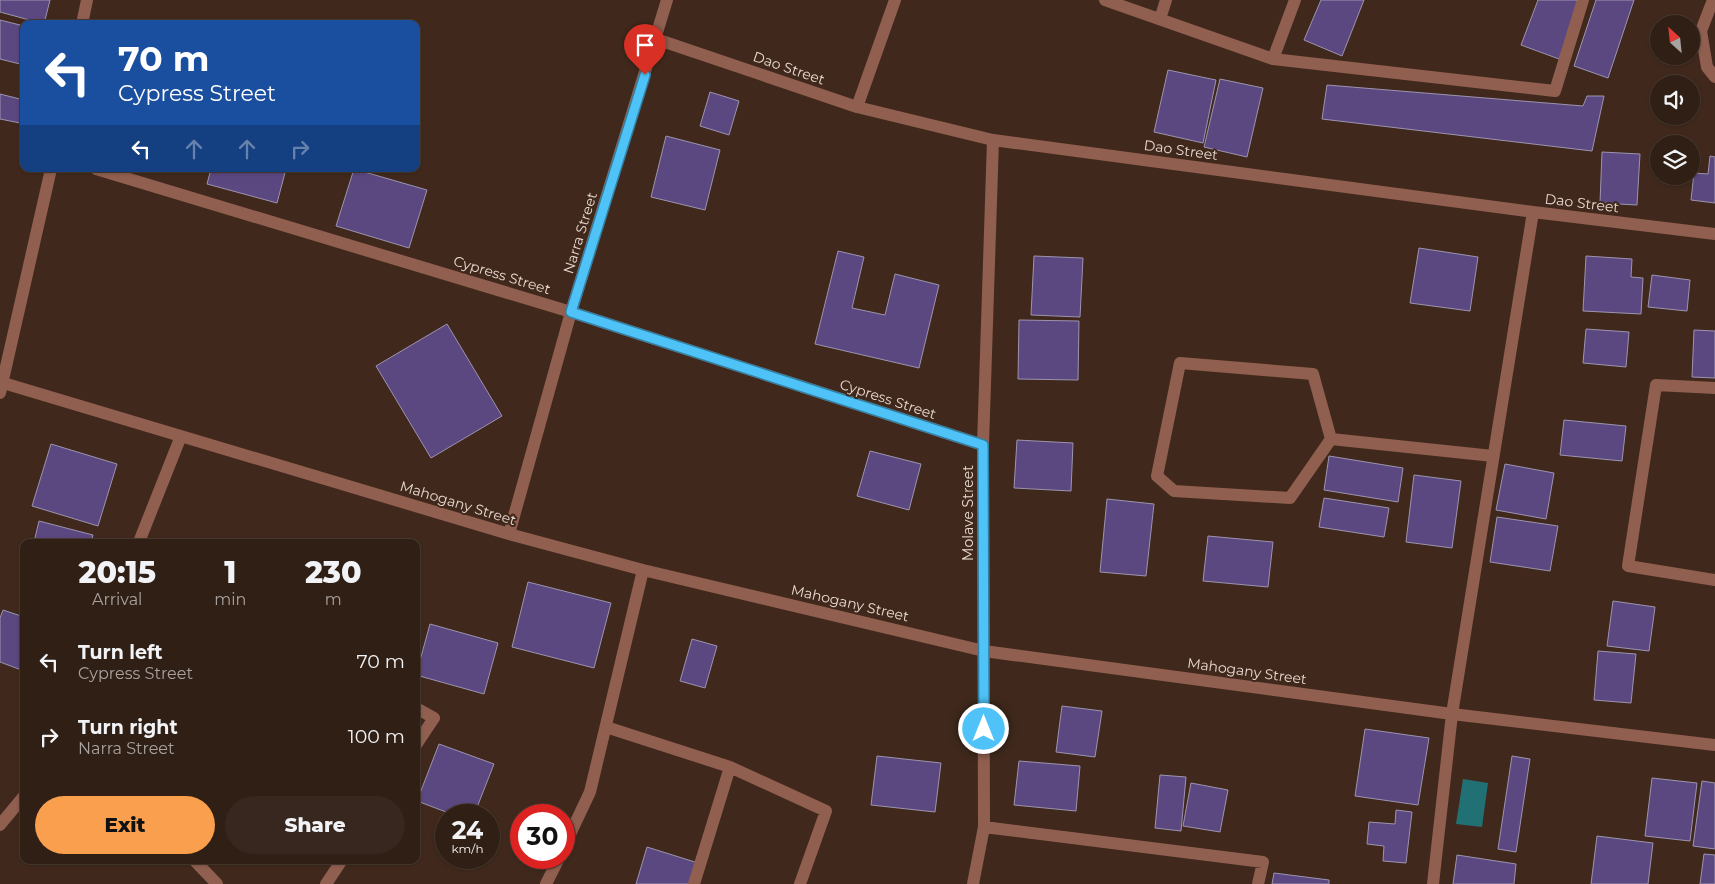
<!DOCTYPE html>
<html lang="en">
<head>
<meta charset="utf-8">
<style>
  :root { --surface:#301f15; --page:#38271e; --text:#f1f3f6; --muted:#a8a2a0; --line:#4b3d34; --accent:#f99f4d }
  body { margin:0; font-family:Montserrat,sans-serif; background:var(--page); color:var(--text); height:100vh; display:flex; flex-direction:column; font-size:19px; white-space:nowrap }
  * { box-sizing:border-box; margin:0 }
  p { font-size:16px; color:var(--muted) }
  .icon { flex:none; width:28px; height:28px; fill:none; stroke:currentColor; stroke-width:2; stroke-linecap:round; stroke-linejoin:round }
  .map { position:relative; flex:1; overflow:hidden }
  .panel { position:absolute; left:20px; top:539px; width:400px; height:325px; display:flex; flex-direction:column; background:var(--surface); border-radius:10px; box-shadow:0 1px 4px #0004,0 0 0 1px var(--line) }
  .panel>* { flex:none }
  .hud { position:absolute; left:20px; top:20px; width:400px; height:152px; border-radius:10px; box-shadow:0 1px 4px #0004,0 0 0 1px var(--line); background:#1a4fa0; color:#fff; overflow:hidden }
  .needle { width:32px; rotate:333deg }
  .tools { position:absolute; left:1650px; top:15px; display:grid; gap:10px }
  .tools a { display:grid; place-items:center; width:50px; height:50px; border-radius:50%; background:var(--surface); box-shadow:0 1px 4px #0004,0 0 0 1px var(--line); font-size:25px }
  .speed { position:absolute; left:435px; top:804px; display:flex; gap:10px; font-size:25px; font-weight:700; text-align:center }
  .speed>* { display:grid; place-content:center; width:65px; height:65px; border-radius:50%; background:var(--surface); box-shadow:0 1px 4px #0004,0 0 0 1px var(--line); line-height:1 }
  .speed small { font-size:12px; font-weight:400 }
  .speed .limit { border:8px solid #d22; background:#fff; color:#111 }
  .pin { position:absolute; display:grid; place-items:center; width:42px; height:42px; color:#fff; margin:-51px -21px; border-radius:50% 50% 50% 0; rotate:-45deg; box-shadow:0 0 5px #0007 }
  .pin .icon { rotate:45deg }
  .me { position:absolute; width:55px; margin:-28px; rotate:0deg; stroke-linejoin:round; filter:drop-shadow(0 0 4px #0008) }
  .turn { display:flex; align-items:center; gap:18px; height:105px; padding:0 15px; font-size:22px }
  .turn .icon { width:65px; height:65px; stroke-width:2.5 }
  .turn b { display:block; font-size:35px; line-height:42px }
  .lanes { display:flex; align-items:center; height:48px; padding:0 15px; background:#0003; justify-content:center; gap:25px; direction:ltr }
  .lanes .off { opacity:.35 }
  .eta { display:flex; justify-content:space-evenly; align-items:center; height:85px; text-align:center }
  .eta b { font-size:30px; font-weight:800; line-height:35px }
  .button { display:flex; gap:10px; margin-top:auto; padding:10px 15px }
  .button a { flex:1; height:58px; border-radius:30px; background:var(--accent); color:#111; font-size:20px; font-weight:800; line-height:58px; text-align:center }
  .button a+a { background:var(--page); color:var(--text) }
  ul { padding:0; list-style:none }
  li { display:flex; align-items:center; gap:15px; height:75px; padding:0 15px }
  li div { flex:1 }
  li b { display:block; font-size:19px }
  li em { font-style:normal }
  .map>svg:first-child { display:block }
  .water { fill:#217174 }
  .building { fill:#5c4881; stroke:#9c94af }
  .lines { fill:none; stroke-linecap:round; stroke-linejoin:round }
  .minor { stroke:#905f4f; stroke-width:12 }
  .route-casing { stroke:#337fa1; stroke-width:12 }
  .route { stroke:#4fc3f7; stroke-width:9 }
  .labels { text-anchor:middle; stroke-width:4; stroke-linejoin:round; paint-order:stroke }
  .street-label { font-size:14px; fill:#e9d9d1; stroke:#40291c }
</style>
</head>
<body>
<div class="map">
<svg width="1715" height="884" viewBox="0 0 1715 884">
  <rect width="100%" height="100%" fill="#40291c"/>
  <path class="water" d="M1463,779L1488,783L1482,827L1456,824Z"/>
  <path class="building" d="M0,0H50L44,24L0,12Z
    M1321,0H1364L1342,56L1304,40Z
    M1538,0H1575L1581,2L1559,59L1521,45Z
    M1596,0H1634L1608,78L1574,66Z
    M0,20L24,26V65L0,59Z
    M1168,70L1216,80L1203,143L1154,132Z
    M1220,79L1263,88L1247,157L1204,147Z
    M1327,85L1583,106L1587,96H1604L1592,151L1322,119Z
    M710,92L739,101L729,135L700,126Z
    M0,94L24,100L20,123L0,119Z
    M666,136L720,150L705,210L651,197Z
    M1602,152L1640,154L1637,205L1600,203Z
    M1710,156L1715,157V203L1691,200L1694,173L1708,174Z
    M211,169H286L277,203L207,184Z
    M354,169L427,190L409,248L336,226Z
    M1419,248L1478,257L1470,311L1410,303Z
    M838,251L864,257L852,308L885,315L895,274L939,285L919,368L815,344Z
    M1034,256L1083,258L1080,317L1031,315Z
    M1586,256L1632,259L1631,277L1643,278L1641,314L1583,311Z
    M1652,275L1690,280L1687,311L1648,307Z
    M1019,320L1079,321L1078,380L1018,379Z
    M447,324L502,416L431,458L376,366Z
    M1586,329L1629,332L1626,367L1583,363Z
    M1694,330L1715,331V378L1692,377Z
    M1564,420L1626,426L1622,461L1560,455Z
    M1017,440L1073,443L1071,491L1014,488Z
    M51,444L117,464L98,526L32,506Z
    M870,451L921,464L909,510L857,496Z
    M1329,456L1403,468L1398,502L1324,490Z
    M1505,464L1554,473L1546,519L1496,510Z
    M1414,475L1461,481L1452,548L1406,542Z
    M1324,498L1389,508L1384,537L1319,527Z
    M1107,499L1154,504L1146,576L1100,572Z
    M1497,517L1558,526L1550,571L1490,562Z
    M39,521L93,535L91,542H34Z
    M1208,536L1273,542L1268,587L1203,581Z
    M528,582L611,603L594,668L512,647Z
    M1613,601L1655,607L1649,651L1607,646Z
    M3,610L24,617V671L0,662V618Z
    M430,624L498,643L484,694L416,675Z
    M692,639L717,646L705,688L680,681Z
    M1598,651L1636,654L1631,703L1594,700Z
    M1062,706L1102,711L1095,757L1056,752Z
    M1365,729L1429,738L1418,805L1355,796Z
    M439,744L494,764L474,815H454L417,801Z
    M877,756L941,763L935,812L871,805Z
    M1512,756L1530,759L1516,852L1498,849Z
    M1019,761L1080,766L1076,811L1014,805Z
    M1160,775L1186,777L1181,831L1155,828Z
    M1652,778L1697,783L1690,841L1645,836Z
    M1702,781L1715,783V849L1693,846Z
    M1191,783L1228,790L1220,832L1183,826Z
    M1396,810L1412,812L1406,863L1383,861L1384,846L1367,844L1369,822L1395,824Z
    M1597,836L1653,843L1648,884H1591Z
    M647,847L698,863L691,884H636Z
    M1704,854L1715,855V884H1700Z
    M1457,855L1516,864L1514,884H1453Z
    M1274,873L1329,880V884H1272Z"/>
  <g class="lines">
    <path class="minor" d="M1105,0L1273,59L1555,91L1583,0
      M1713,0L1701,31L1707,67L1715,77
      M1160,19L1166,0
      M82,24L87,0
      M656,39L857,107L993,140L1533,212L1715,234
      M1273,59L1295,0
      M857,107L895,0
      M96,169L571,312L983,445
      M1180,363L1313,374L1331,439L1290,498L1174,491L1157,476Z
      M0,382L509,534L643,570L984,651L1452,714L1715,745
      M1715,388L1656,385L1628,566L1715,580
      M0,393L51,169
      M1331,439L1493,456
      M509,534L571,312L667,0
      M139,542L181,436
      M416,708L434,718L416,745
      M606,727L730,767L826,811L800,884
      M0,825L24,796
      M984,827L1263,862L1258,884
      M564,847L590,792L643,570
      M194,860L217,884
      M326,884L342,860
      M546,884L559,858
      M694,884L730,767
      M973,884L984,827L983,445L993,140
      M1433,884L1452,714L1533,212"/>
  </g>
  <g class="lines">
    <defs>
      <path id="route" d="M645,75L571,312L983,445L984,729"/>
    </defs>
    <use href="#route" class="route-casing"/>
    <use href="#route" class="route"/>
  </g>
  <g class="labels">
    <g class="street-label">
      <text transform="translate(789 68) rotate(19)" y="5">Dao Street</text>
      <text transform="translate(1181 150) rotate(8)" y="5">Dao Street</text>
      <text transform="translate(1582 203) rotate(7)" y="5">Dao Street</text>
      <text transform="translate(580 233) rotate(-73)" y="5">Narra Street</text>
      <text transform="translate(502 275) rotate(17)" y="5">Cypress Street</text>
      <text transform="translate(888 399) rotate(18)" y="5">Cypress Street</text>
      <text transform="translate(458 503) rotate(17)" y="5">Mahogany Street</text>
      <text transform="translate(968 513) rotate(-90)" y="5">Molave Street</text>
      <text transform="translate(850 603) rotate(13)" y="5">Mahogany Street</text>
      <text transform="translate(1247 671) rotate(8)" y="5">Mahogany Street</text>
    </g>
  </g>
</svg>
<div class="tools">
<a><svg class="needle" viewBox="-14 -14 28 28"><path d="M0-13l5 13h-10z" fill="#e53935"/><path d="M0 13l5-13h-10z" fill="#a8a2a0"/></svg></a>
<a><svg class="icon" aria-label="sound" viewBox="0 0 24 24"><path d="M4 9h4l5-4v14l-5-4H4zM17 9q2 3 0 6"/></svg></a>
<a><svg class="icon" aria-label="layers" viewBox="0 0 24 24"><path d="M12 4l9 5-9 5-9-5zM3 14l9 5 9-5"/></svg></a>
</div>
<div class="speed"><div>24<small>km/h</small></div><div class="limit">30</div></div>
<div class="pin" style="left:645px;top:75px;background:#d93025"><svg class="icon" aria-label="arrive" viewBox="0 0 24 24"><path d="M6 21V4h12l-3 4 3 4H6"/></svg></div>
<svg class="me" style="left:984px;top:729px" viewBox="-20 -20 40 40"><circle r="17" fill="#4fc3f7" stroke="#fff" stroke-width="3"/><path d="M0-11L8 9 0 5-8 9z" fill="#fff"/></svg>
<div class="hud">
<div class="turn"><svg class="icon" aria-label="left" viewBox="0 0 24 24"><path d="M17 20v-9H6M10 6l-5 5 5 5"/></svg><div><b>70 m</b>Cypress Street</div></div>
<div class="lanes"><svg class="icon" aria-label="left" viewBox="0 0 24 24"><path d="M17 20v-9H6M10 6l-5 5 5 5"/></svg><svg class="icon off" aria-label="ahead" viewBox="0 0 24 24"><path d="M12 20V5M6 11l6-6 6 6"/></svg><svg class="icon off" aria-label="ahead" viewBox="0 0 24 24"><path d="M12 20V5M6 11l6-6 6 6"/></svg><svg class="icon off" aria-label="right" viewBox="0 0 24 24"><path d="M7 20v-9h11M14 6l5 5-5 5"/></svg></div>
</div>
<section class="panel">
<div class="eta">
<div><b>20:15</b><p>Arrival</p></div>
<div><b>1</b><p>min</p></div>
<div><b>230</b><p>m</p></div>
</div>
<ul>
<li><svg class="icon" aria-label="left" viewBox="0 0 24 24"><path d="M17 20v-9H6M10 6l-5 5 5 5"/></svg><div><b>Turn left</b><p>Cypress Street</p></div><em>70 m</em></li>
<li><svg class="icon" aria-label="right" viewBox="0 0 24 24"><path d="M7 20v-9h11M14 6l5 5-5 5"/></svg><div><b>Turn right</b><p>Narra Street</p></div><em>100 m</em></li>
</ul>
<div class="button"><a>Exit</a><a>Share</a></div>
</section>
</div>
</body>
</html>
